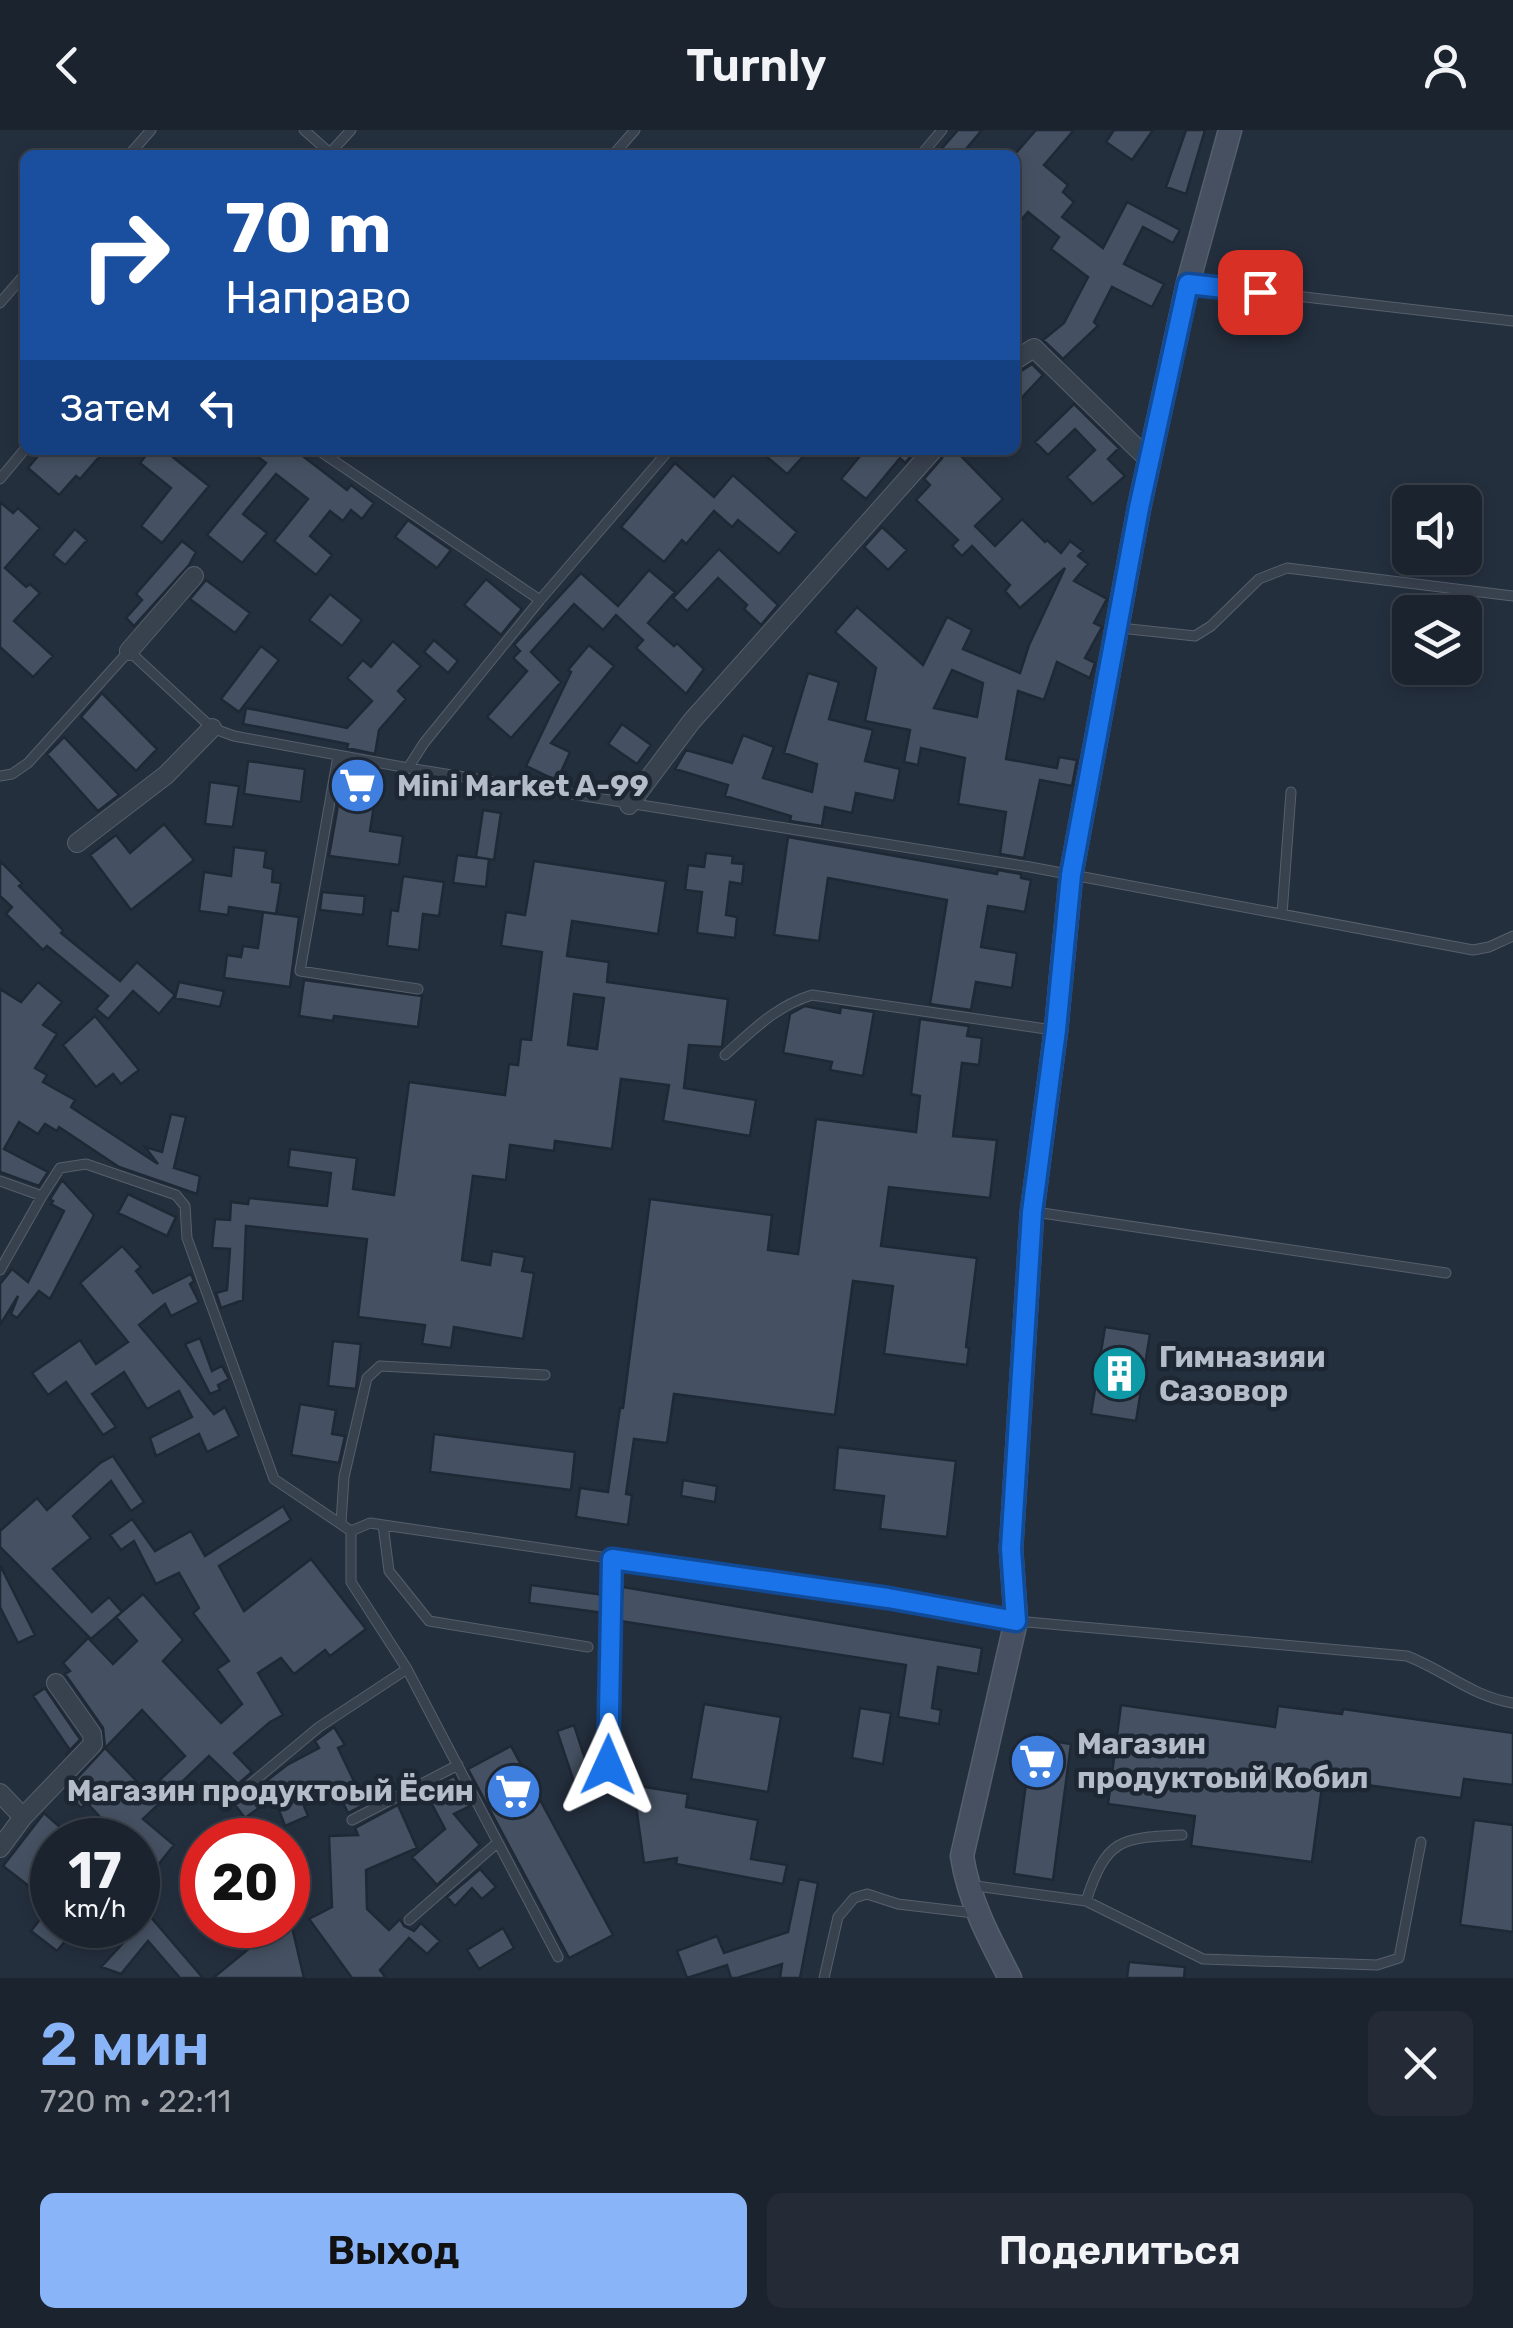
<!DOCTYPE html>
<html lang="ru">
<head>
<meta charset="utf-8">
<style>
  :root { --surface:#1b232e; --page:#242b36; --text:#f1f3f6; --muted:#a0a4aa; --line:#39404a; --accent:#8ab4f8 }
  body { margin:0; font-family:Rubik,sans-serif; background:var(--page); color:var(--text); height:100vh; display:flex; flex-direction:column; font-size:38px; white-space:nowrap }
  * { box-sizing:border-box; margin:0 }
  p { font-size:32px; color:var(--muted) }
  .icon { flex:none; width:55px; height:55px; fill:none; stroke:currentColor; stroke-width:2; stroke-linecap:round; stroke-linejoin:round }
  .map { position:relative; height:1848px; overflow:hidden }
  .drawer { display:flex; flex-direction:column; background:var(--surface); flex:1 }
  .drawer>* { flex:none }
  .guide { position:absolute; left:20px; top:20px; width:1000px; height:305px; border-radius:15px; box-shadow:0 5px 15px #0003,0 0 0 2px var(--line); background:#1a4fa0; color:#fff; overflow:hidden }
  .controls { position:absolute; left:1392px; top:355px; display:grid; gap:20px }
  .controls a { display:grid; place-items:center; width:90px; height:90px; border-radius:15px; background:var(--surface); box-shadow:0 5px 15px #0003,0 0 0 2px var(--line); font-size:50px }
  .speed { position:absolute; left:30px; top:1688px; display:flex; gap:20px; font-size:50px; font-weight:700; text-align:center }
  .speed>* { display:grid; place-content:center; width:130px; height:130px; border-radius:50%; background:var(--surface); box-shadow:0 5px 15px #0003,0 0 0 2px var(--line); line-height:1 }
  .speed small { font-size:25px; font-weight:400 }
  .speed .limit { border:15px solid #d22; background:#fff; color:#111 }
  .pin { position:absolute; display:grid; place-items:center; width:85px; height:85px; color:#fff; margin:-42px; border-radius:20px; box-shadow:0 5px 15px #0006 }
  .me { position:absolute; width:110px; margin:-55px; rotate:1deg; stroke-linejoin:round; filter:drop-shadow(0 0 8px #0008) }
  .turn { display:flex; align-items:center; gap:35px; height:210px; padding:0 40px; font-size:45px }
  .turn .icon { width:130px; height:130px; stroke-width:2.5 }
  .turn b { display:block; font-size:70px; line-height:85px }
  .then { display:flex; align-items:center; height:95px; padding:0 40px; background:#0003; gap:20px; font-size:38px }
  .round { display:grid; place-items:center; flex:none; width:105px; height:105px; border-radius:15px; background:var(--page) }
  .head { display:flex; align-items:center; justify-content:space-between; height:170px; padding:0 40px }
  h1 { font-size:60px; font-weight:600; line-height:75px; color:var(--accent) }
  .cta { display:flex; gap:20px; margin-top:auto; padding:20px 40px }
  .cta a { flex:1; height:115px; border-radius:15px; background:var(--accent); color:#111; font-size:40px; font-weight:600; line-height:115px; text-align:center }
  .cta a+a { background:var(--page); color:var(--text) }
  header { display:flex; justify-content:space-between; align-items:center; height:130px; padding:0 40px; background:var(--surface); font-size:45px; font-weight:600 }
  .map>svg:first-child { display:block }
  .building { fill:#455162; stroke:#1f2835; stroke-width:2.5; fill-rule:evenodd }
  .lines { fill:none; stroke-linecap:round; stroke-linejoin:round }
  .lane-casing { stroke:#565f6c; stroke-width:11 }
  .street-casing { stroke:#565f6c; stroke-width:20 }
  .secondary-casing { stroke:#565f6c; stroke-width:25 }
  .lane { stroke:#38414e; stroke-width:9 }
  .street { stroke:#38414e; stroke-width:18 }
  .secondary { stroke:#465061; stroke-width:22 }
  .route-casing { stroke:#114b97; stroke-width:25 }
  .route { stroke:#1a73e8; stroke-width:18 }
  .labels { text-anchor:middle; stroke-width:9; stroke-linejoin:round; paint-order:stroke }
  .poi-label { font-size:30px; font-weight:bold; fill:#b4bcc9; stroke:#1d2633; text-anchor:start }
</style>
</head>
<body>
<header><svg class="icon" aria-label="back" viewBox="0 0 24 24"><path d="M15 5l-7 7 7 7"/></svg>Turnly<svg class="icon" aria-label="person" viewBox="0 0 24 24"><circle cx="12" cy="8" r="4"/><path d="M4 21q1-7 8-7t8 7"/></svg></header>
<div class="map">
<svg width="1513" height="1848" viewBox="0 0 1513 1848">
  <rect width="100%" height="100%" fill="#242f3e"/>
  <path class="building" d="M958,0H982L961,25H936Z
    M1036,0H1074L1044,35L1068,55L1063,62L1074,72L1062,87L1103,118L1127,72L1180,100L1173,113L1143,97L1124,134L1164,154L1152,177L1112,157L1094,192L1098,196L1063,229L1043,210L1064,193L1088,147L1051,119L1059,107L1028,82L1015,97V24Z
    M1114,0H1153L1132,30L1106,12Z
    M1186,0H1205L1186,64L1166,57Z
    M1032,234L1043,245L1015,275V245Z
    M1074,274L1119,318L1108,329L1125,346L1093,374L1067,347L1095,320L1075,299L1048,325L1035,312Z
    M43,320H91L99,327L80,349L76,346L59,365L28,338Z
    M150,320H164L209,356L162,413L141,396L171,358L140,333Z
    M249,320H295L347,360L351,355L374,373L362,389L351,380L343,391L330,381L310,406L332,425L316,445L274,411L308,369L276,344L243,384L267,403L242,433L207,405L266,333Z
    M759,320H809L787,344Z
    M865,320H916L905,333L900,328L866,369L841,349Z
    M945,320H955L1003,369L975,396L995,416L1022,389L1045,412L1047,410L1061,423L1070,411L1083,421L1078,426L1088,434L1074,451L1107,469L1094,493L1102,497L1085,528L1095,533L1090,548L1057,532L1044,570L1018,561L1006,629L1057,638L1059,627L1077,630L1072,656L1040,650L1024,728L1000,724L1006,682L958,674L965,628L921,618L918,635L904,632L910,600L865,591L876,538L835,502L857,477L923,535L947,487L972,500L963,519L1020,543L1029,515L1065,438L1020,478L1005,461L1010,455L972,416L962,426L952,416L958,410L916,370L930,355L924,349L942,328ZM952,540L983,553L977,587L934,578Z
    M675,333L714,367L733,345L797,402L779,424L738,390L732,397L714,381L686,414L682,410L664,432L621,397Z
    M0,372L13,383L18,378L40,398L5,438L26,457L30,454L40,463L14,491L53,526L33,547L0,517Z
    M408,390L451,420L437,438L395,407Z
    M882,397L907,420L888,440L864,417Z
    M75,399L87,410L65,435L53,425Z
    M182,411L196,422L189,435L134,496L126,488L142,470L136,464Z
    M719,419L778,475L761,495L744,479L747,475L718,448L687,481L673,468Z
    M649,440L675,462L648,493L674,516L677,513L704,539L686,564L636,518L643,510L616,485L603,500L574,474L531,522L561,552L511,608L487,587L527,541L513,528L520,521L514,515L581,443L618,476Z
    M486,449L522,479L501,505L464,475Z
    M206,450L250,483L235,503L190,469Z
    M330,464L362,490L342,516L309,490Z
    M434,510L458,531L448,543L424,522Z
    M393,511L421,536L398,561L406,569L379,600L375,624L347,618L348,614L243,594L246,578L347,598L372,571L347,548L363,530L371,537Z
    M589,515L614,536L551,613L570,622L557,651L526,636L571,542L568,540Z
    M261,516L279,530L239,582L221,569Z
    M808,543L839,552L829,589L873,600L865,631L900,639L894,671L856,663L852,683L825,677L822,696L790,691L791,686L725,666L728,655L675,639L686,620L732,633L743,605L774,617L763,648L812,662L817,634L784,623Z
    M102,563L157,619L136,641L81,587Z
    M622,594L651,615L637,634L608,614Z
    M64,607L119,665L98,681L47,624Z
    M248,631L305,639L301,672L244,664Z
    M345,635L379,643L370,701L403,706L399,735L329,726Z
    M210,652L239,656L233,697L205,694Z
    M483,680L501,683L494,730L476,727Z
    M164,694L194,730L131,780L90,725L116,705L130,723Z
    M788,707L997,744L998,740L1021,744V748L1031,750L1025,782L988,776L981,817L1017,823L1012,858L976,852L971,880L930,874L947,770L828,748L819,811L774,805Z
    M234,717L266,721L264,737L273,739L272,752L281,753L276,784L229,777L228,785L199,781L204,742L231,746Z
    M706,723L733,726L732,733L744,734L742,754L730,752L726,785L737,787L735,808L697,803L702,762L685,760L688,735L704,737Z
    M457,725L489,729L486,757L453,753Z
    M0,731L22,753L19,756L63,800L61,803L120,851L137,832L175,865L159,884L133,861L108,889L96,879L108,866L47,816L43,820L6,784L12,777L0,766Z
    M534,731L666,751L658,804L572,791L567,826L609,832L607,852L728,869L722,917L689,915L684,958L756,970L750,1006L663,991L669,955L621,949L612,1019L555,1011L554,1021L510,1015L506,1050L473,1046L462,1130L490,1135L492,1121L525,1127L522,1141L534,1143L523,1209L454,1197L451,1218L422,1214L425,1195L358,1187L367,1109L246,1096L243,1170L221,1178L216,1163L227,1160L230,1119L212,1118L215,1089L230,1090L231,1072L248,1074L249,1068L327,1076L331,1043L288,1037L290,1019L357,1028L353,1059L394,1065L409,952L505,965L509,934L518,935L521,909L531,910L542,822L501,816L506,782L525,785ZM574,864L604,868L597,919L568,915Z
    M403,746L444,752L439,786L423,784L419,820L387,816L391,780L398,781Z
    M322,762L365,766L363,785L320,780Z
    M263,782L299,787L290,857L224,848L227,825L241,827L243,816L258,818Z
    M304,850L422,866L418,897L334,886L333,891L299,886Z
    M38,852L62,872L43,895L57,904L35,938L47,945L43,952L75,970L71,977L158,1034L145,1017L162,1022L171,984L186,987L174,1038L200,1046L197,1064L119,1037L59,997L57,1001L45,994L38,1004L19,992L4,1019L48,1042L39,1056L0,1042V859L21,872Z
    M179,852L224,861L220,877L175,868Z
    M805,876L840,883L841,877L874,882L863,946L830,940L832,932L783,923L790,884Z
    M95,886L139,940L121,954L113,944L96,957L63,915Z
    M920,889L969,896L967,906L982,908L979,935L962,933L953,1006L997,1010L990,1068L889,1057L881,1116L977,1128L966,1217L969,1218L967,1235L884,1224L893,1156L853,1151L835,1285L674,1264L667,1313L634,1309L626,1364L632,1365L628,1395L576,1387L580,1358L608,1362L620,1278H623L650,1069L772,1085L768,1120L798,1124L816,989L916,1002L920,966L911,964Z
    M62,1050L94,1085L50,1169L39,1161L17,1188L11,1184L18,1166L0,1195V1154L12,1139L28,1152L64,1081L51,1074L53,1071L50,1069Z
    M128,1064L176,1087L167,1106L118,1083Z
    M122,1116L141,1137L136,1141L153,1163L191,1144L194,1151L190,1154L199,1172L171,1186L165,1174L139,1195L214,1284L225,1277L239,1306L207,1322L199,1304L156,1326L150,1308L192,1287L179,1261L147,1279L124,1242L92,1264L116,1297L103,1305L66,1252L48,1265L32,1243L80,1210L96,1234L128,1212L80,1153Z
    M1105,1197L1150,1204L1136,1291L1091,1284Z
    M200,1208L212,1241L222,1236L229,1249L218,1255L220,1260L210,1264L185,1214Z
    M333,1211L361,1214L356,1259L328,1256Z
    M300,1274L336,1280L332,1304L345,1306L339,1333L291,1325Z
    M434,1304L575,1322L571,1360L430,1342Z
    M838,1317L956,1331L947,1407L880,1399L884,1366L834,1360Z
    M113,1326L144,1372L131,1381L111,1351L73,1386L91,1408L53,1439L92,1482L109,1467L122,1482L91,1509L0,1417V1401L37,1368L47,1380L100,1333Z
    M683,1350L717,1356L715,1372L681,1366Z
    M283,1376L291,1390L219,1436L244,1481L311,1429L366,1499L330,1526L325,1520L294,1544L281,1528L258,1543L283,1585L270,1592L234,1623L252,1642L238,1654L209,1626L143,1689L174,1715L158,1735L138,1717V1710H101L111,1699L87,1673L81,1678L65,1661L105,1618L147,1662L185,1626L142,1580L105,1618L103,1598L65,1544L70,1541L63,1533L88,1508L113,1534L137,1511L116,1487L143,1464L183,1510L163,1531L221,1593L242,1574L217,1539L229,1531L193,1483L199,1478L179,1443L156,1454L134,1411L121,1420L110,1405L132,1389L155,1421L191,1401L205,1426Z
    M0,1435L35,1505L18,1513L0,1477Z
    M531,1455L604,1465V1483L529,1473Z
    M623,1457L982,1518L978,1544L938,1537L932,1578L941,1580L939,1594L898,1587L906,1535L620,1491Z
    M45,1558L80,1609V1610L65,1625L70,1620L33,1566Z
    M704,1574L781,1587L768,1662L691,1649Z
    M1121,1575L1275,1597L1278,1576L1342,1584L1343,1579L1513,1603V1655L1464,1649L1461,1668L1323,1649L1312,1732L1191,1716L1195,1686L1108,1674Z
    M860,1578L891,1583L883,1634L852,1628Z
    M574,1595L595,1659L578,1664L557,1601Z
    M334,1597L345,1615L338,1618L365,1674L348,1683L337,1660L304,1676L308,1686L285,1696L274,1667L245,1688L235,1675L287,1635L319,1618L315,1611Z
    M1032,1608L1071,1614L1053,1750L1014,1744Z
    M511,1616L613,1805L569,1828L468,1639Z
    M454,1646L470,1676L454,1684L480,1715L437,1755L412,1727L445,1699L425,1661Z
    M633,1655L688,1664L686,1677L758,1690L751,1729L787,1735L783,1754L676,1734L677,1728L644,1733Z
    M398,1675L417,1718L366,1740L367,1779L389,1800L400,1789L404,1796L414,1801L421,1793L440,1811L427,1824L409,1808L380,1840L386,1848H352L309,1789L332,1777L329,1706L358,1705L355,1698Z
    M44,1683L60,1697L52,1706V1795H78L57,1821L31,1801L52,1774L3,1736Z
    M1474,1690L1513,1695V1802L1460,1795Z
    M480,1739L496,1757L482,1769L472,1758L455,1776L447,1767Z
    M799,1749L818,1753L800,1848H780L782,1834L737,1848H731L727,1835L687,1848L677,1821L717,1806L724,1823L788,1802Z
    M149,1785L203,1848H180L148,1811L121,1844L101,1837Z
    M292,1797L304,1848H213L273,1799L275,1806Z
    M503,1798L514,1818L479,1839L467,1820Z
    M1129,1832L1185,1837L1184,1848H1127Z"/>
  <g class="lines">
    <defs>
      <path id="lane" d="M304,0L330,23
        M129,25L151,0
        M328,25L351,0
        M613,25L635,0
        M921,25L942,0
        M1191,154L1513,191
        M0,173L25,144
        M318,320L540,470
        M669,320L540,470L424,613L408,638L1030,737L1473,820L1489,817L1513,806
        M0,349L25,319
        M1120,498L1195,506L1211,496L1259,449L1287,438L1513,466
        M338,626L300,841L418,859
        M0,646L12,644L28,633L129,521L212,598L234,606L408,638
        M1282,784L1291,662
        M725,925C753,900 776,876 812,865L1053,900
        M0,1051L42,1066L60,1038L86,1034L176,1065L185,1076L187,1108L274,1349L351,1401L370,1393L888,1469L1016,1491L1407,1526C1446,1541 1471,1566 1513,1573
        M1035,1082L1446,1143
        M0,1140L42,1066
        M341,1393L344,1347L367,1248L380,1236L545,1245
        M383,1395L389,1441L429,1491L588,1517
        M351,1401V1452L407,1539L558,1827
        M609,1635L613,1429
        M235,1667L319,1597L407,1539
        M352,1690L458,1635
        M969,1755L1086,1771L1203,1829L1377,1835L1399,1828L1421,1712
        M1086,1771C1107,1708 1120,1708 1182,1705
        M409,1790L496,1714
        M824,1848L838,1787L854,1768L867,1764L898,1774L974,1783"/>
      <path id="street" d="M1015,230L1034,218L1151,332
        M129,521L194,446
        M629,675L691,592L933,320
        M77,713L166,645L212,598
        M0,1663L23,1687L0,1718
        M23,1687L93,1614L92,1604L56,1553"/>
      <path id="secondary" d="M1010,1848C989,1808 969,1771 962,1726L1016,1491L1011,1419L1032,1082L1056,900L1071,745L1139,378L1188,153L1230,0"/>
    </defs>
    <use href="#lane" class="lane-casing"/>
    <use href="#street" class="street-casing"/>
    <use href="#secondary" class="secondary-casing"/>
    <use href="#lane" class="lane"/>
    <use href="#street" class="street"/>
    <use href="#secondary" class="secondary"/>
  </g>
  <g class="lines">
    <defs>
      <path id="route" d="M608,1635L612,1429L888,1468L1016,1491L1011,1419L1032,1082L1056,900L1071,745L1139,378L1188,154L1260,162"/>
    </defs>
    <use href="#route" class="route-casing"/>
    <use href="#route" class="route"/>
  </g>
  <defs>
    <symbol id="supermarket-disc" viewBox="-11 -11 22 22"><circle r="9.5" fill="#3f7fe0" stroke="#1d2633"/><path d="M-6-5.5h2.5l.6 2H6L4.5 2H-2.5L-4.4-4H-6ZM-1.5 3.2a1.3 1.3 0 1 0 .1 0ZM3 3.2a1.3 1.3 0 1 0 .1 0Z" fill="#fff"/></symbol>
    <symbol id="building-disc" viewBox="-11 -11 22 22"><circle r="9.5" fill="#0f9aa8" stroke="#1d2633"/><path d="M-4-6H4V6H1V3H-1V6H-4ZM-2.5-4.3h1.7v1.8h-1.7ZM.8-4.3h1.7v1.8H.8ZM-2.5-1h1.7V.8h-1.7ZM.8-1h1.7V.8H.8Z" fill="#fff"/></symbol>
  </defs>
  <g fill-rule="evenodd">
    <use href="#supermarket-disc" x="326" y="624" width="63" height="63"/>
    <use href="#building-disc" x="1088" y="1212" width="63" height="63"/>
    <use href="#supermarket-disc" x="1006" y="1600" width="63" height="63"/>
    <use href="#supermarket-disc" x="482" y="1630" width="63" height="63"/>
  </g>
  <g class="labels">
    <g class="poi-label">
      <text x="397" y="666">Mini Market A-99</text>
      <text x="1159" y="1237">Гимназияи<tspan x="1159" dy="34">Сазовор</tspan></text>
      <text x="1077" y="1624">Магазин<tspan x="1077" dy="34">продуктоый Кобил</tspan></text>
      <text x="474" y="1671" text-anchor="end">Магазин продуктоый Ёсин</text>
    </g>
  </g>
</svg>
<div class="controls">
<a><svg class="icon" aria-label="sound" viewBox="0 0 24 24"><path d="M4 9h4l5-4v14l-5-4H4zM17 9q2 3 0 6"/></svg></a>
<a><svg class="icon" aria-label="layers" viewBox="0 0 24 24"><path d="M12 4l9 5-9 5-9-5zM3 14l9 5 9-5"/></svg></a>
</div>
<div class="speed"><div>17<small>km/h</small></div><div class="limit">20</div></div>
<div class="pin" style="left:1260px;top:162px;background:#d93025"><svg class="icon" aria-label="arrive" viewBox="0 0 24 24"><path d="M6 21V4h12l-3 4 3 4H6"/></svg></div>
<svg class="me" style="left:608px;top:1635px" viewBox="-20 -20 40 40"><path d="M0-17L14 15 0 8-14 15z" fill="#1a73e8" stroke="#fff" stroke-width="4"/></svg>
<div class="guide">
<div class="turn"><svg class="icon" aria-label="right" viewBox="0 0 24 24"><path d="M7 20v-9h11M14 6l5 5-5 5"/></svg><div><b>70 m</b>Направо</div></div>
<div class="then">Затем<svg class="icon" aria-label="left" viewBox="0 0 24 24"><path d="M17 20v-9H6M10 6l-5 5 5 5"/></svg></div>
</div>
</div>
<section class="drawer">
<div class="head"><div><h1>2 мин</h1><p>720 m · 22:11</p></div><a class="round"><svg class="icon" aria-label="close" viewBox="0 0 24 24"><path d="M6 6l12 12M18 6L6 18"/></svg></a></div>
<div class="cta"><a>Выход</a><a>Поделиться</a></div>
</section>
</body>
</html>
